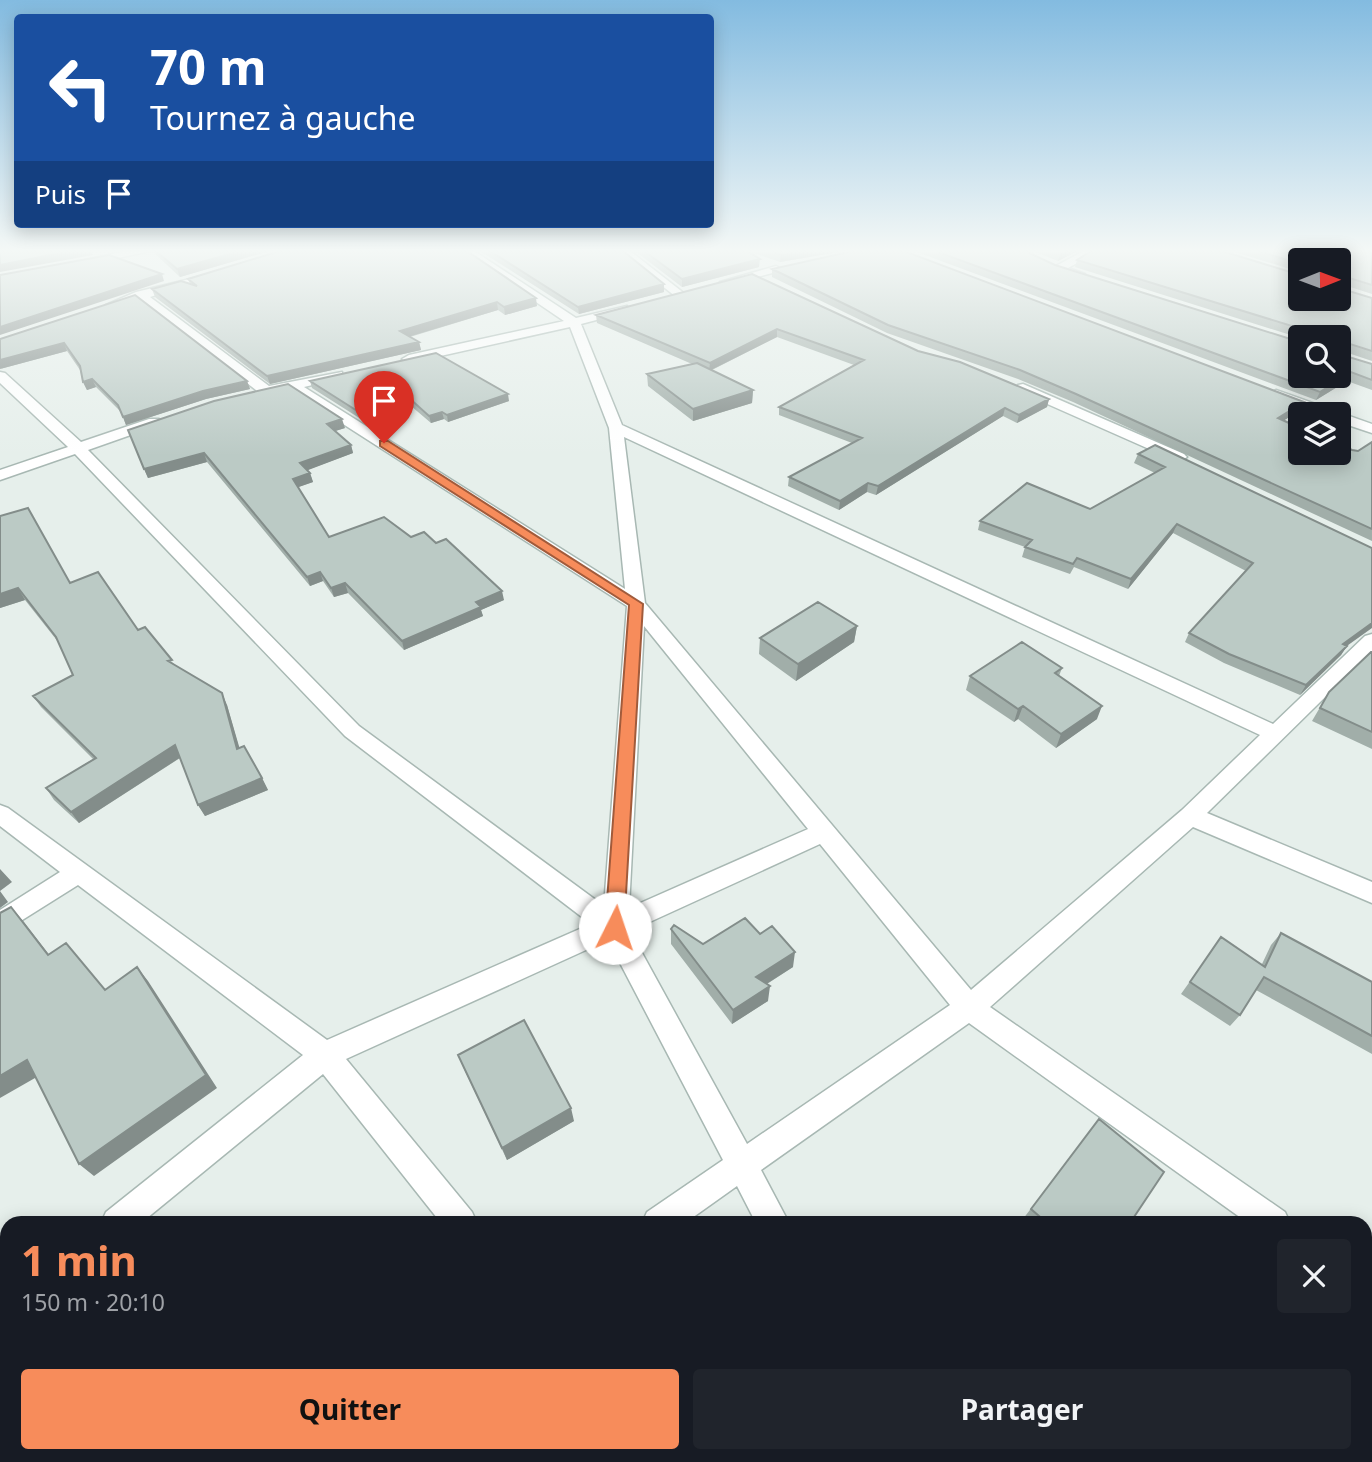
<!DOCTYPE html>
<html lang="fr">
<head>
<meta charset="utf-8">
<style>
  :root { --surface:#171b24; --page:#20242c; --text:#f1f3f6; --muted:#9ea1a6; --accent:#f78c5b }
  body { margin:0; font-family:"Noto Sans",sans-serif; background:var(--page); color:var(--text); height:100vh; display:flex; flex-direction:column; font-size:26px; white-space:nowrap }
  * { box-sizing:border-box; margin:0 }
  p { font-size:23px; color:var(--muted) }
  .icon { flex:none; width:38px; height:38px; fill:none; stroke:currentColor; stroke-width:2; stroke-linecap:round; stroke-linejoin:round }
  .map { position:relative; flex:1; overflow:hidden }
  .side { position:absolute; left:0px; top:1216px; width:1372px; height:247px; display:flex; flex-direction:column; background:var(--surface); border-radius:21px 21px 0 0; box-shadow:0 4px 18px #0003 }
  .side>* { flex:none }
  .hud { position:absolute; left:14px; top:14px; width:700px; height:214px; border-radius:7px; box-shadow:0 4px 18px #0003; background:#1a4fa0; color:#fff; overflow:hidden }
  .needle { width:46px; rotate:89deg }
  .buttons { position:absolute; left:1288px; top:248px; display:grid; gap:14px }
  .buttons a { display:grid; place-items:center; width:63px; height:63px; border-radius:7px; background:var(--surface); box-shadow:0 4px 18px #0003; font-size:35px }
  .pin { position:absolute; display:grid; place-items:center; width:60px; height:60px; color:#fff; margin:-72px -30px; border-radius:50% 50% 50% 0; rotate:-45deg; box-shadow:0 0 7px #0007 }
  .pin .icon { rotate:45deg }
  .me { position:absolute; width:77px; margin:-38px; rotate:4deg; stroke-linejoin:round; filter:drop-shadow(0 0 5px #0008) }
  .turn { display:flex; align-items:center; gap:24px; height:147px; padding:0 21px; font-size:32px }
  .turn .icon { width:91px; height:91px; stroke-width:2.5 }
  .turn b { display:block; font-size:49px; line-height:60px }
  .then { display:flex; align-items:center; height:66px; padding:0 21px; background:#0003; gap:14px; font-size:26px }
  .round { display:grid; place-items:center; flex:none; width:74px; height:74px; border-radius:7px; background:var(--page) }
  .headline { display:flex; align-items:center; justify-content:space-between; height:119px; padding:0 21px }
  h1 { font-size:42px; font-weight:700; line-height:52px; color:var(--accent) }
  .cta { display:flex; gap:14px; margin-top:auto; padding:14px 21px }
  .cta a { flex:1; height:80px; border-radius:7px; background:var(--accent); color:#111; font-size:28px; font-weight:700; line-height:80px; text-align:center }
  .cta a+a { background:var(--page); color:var(--text) }
  .map>svg:first-child { display:block }
  .lines { fill:none; stroke-linecap:round; stroke-linejoin:round }
  .minor-casing { stroke:#a8b8b3; stroke-width:3 }
  .minor { fill:#fff; fill-rule:evenodd }
  .wall { fill:#a1aea9 }
  .shaded-wall { fill:#838d8a }
  .building { fill:#bbcac5; stroke:#838d8a; stroke-width:2 }
  .route { fill:#f78c5b; stroke:#a15b3b; stroke-width:2 }
</style>
</head>
<body>
<div class="map">
<svg width="1372" height="1462" viewBox="0 0 1372 1462">
  <rect width="100%" height="100%" fill="#e6efeb"/>
  <g class="lines">
    <defs>
      <path id="minor" d="M125,251H151L89,264L83,261Z
        M461,251H474L576,318L627,306V312L581,324L622,425L1273,724L1365,636L1372,634V651L1207,813L1372,882V903L1193,827L990,1007L1285,1212L1290,1223H1248L969,1023L761,1170L789,1223H756L737,1186L685,1223H642L647,1212L723,1160L608,940L346,1059L472,1212L477,1223H441L323,1074L141,1223H101L106,1212L303,1055L78,885L0,934V910L60,872L0,826V805L8,808L327,1040L591,924L345,736L75,454L0,480V470L68,447L0,383V372L5,373L81,442L149,419H159L161,422L159,425L88,450L359,726L604,906L627,606L290,390L257,395L256,390L140,300L112,309L106,305L136,292L219,272V276L150,297L269,386L342,372V378L304,387L625,589L609,428L570,327L409,363L402,359L409,355L564,321ZM624,437L1260,735L1182,810L971,990L645,603ZM644,626L808,829L629,908ZM820,844L950,1005L747,1144L630,931Z
        M618,251H630L685,294L675,296Z
        M1084,251H1099L1068,268L1085,274V278H1077L1052,268Z
        M776,266L782,269L780,271L726,285L720,282Z
        M1023,384L1184,454L1187,457L1179,462L1174,460L1018,391V385Z
        M1276,390L1372,424V433L1339,422V415H1320L1271,397L1269,394Z
        M1365,1262L1372,1265V1298L1365,1295Z
        M7,1295V1332L0,1335V1298Z
        M380,1456H420L418,1462H378Z
        M722,1456H765L767,1462H724Z
        M879,1456H917L919,1462H881Z"/>
    </defs>
    <use href="#minor" class="minor-casing"/>
    <use href="#minor" class="minor"/>
  </g>
  <path class="wall" d="M152,251H269L180,277Z
    M480,251H623L664,284V292L579,314Z
    M635,251H747L759,267L682,287Z
    M748,251H844L780,262Z
    M914,251H1025L1300,376L1339,338H1300L1075,267L1077,260L1339,299L1300,261V272L1231,251H1372V294L1341,284L1342,289L1372,298V361L1342,351V355L1372,364V390L1347,381L1316,400Z
    M1033,251H1077L1058,261Z
    M772,269L1300,410L1284,420L1352,450L1358,451L1372,442V541L1073,402L1018,379L887,333L772,277Z
    M752,274L918,351L1049,399L1047,407L1017,423L1003,416L876,495L867,492L839,510L788,486L789,477L852,443L779,415V407L854,365L777,337L712,370L753,390L752,403L693,421L648,386L647,374L692,364L597,323L596,315Z
    M188,279L537,306L505,315L498,310L410,337L419,342L421,350L270,384L155,297L152,289L190,284Z
    M135,295L247,381L250,389L206,399L126,425L121,412L96,387L87,390L83,382L80,370L67,351L0,369Z
    M310,381L509,401L448,422L444,419L431,423L411,406L364,421L312,388Z
    M345,428L335,431L351,445L353,453L307,470L310,473L313,482L298,487L329,537H411L436,543L504,600L481,610L483,616L404,650L348,593L334,597L323,581L310,586L207,462L148,478L128,430Z
    M1138,454L1372,548L1347,646L1341,655L1300,695L1224,663L1185,642L1189,633L1246,571L1173,533L1128,589L1074,567L1070,574L1022,557L1025,547L978,530L980,521L1090,509L1155,473L1134,463Z
    M0,516L70,583L138,630L176,666L227,705L239,748L262,778L268,790L205,816L198,805L180,758L79,823L54,800L46,788L93,759L41,707L33,696L73,675L59,643L25,600L0,608Z
    M857,626L854,642L796,681L759,654L760,638Z
    M1372,652V749L1312,721L1329,692Z
    M1062,668L1059,676L1097,719L1056,748L1018,719L1014,722L966,690L970,676Z
    M671,929L703,944L760,934L793,967L767,984L768,1001L732,1024L671,944Z
    M1281,933L1372,982V1054L1256,990L1240,1015L1230,1026L1181,994L1213,949L1262,964L1271,945Z
    M458,1055L574,1121L507,1160L464,1069Z
    M1099,1119L1130,1223H1028L1023,1219Z
    M1284,1456H1346L1344,1462H1281Z"/>
  <path class="shaded-wall" d="M70,251H91L93,255L0,272V265Z
    M240,251H269L180,277L177,269Z
    M801,251H844L780,262L781,255Z
    M1064,251H1077L1058,261L1060,254Z
    M760,259L759,267L682,287V279Z
    M162,274L164,281L0,335V327Z
    M664,284V292L579,314L578,307Z
    M536,298L537,306L505,315L504,307Z
    M497,302L498,310L401,339L400,331Z
    M777,329V337L709,371L710,363Z
    M419,342L421,350L270,384L267,376Z
    M64,343L67,351L0,369V360Z
    M1351,372L1347,381L1316,400L1320,392Z
    M92,379L96,387L87,390L83,382Z
    M247,381L250,389L206,399L126,425L123,417L203,391Z
    M753,390L752,403L693,421V409Z
    M508,394L509,401L448,422L447,415Z
    M409,398L411,406L364,421L362,414Z
    M1049,399L1047,407L1017,423L1019,415Z
    M1304,402L1300,410L1274,427L1278,418Z
    M1005,408L1003,416L876,495L878,486Z
    M442,412L444,419L431,423L429,416Z
    M342,419L345,428L329,433L327,424Z
    M351,445L353,453L303,472L300,463Z
    M204,453L207,462L148,478L144,469Z
    M310,473L313,482L296,488L293,479Z
    M868,483L867,492L839,510L840,501Z
    M1177,524L1173,533L1128,589L1131,579Z
    M320,572L323,581L310,586L307,577Z
    M345,583L348,593L334,597L331,588Z
    M18,588L25,600L0,608V594Z
    M502,591L504,600L481,610L483,616L404,650L402,641L476,602Z
    M1372,623V628L1337,653L1343,644Z
    M857,626L854,642L796,681L798,664Z
    M1347,646L1341,655L1300,695L1306,685Z
    M222,693L227,705L243,760L237,749Z
    M1023,706L1018,719L1014,722L1018,709Z
    M1102,706L1097,719L1056,748L1061,734Z
    M175,745L181,757L79,823L71,812Z
    M262,778L268,790L205,816L198,805Z
    M0,869L12,882L0,891L8,902L0,908Z
    M11,907L24,922L61,970L48,955Z
    M795,952L793,967L754,992L756,977Z
    M137,967L148,981L217,1088L94,1176L79,1164Z
    M770,986L768,1001L732,1024L733,1010Z
    M27,1060L42,1074L0,1098V1076Z
    M571,1108L574,1121L507,1160L502,1148Z
    M244,1456H264L256,1462H236Z"/>
  <path class="building" d="M0,251H70L0,265Z
    M156,251H240L177,269Z
    M280,251H467L536,298L504,307L497,302L400,331L419,342L267,376L152,289L181,281L197,286L188,279Z
    M490,251H623L664,284L578,307Z
    M644,251H747L760,259L682,279Z
    M771,251H801L781,255Z
    M853,251H904L1304,402L1278,418L1300,428V453H1339V444L1352,450L1358,451L1372,442V529L1076,394L1020,370L888,325L772,269Z
    M935,251H1025L1055,265L1300,342V376H1339V338H1306L1305,330L1077,260L1091,251H1222L1300,275V299H1339V261H1300V264L1259,251H1372V285L1343,276L1340,278L1342,289L1372,298V351L1344,342L1340,345L1342,355L1372,364V380L1351,372L1320,392Z
    M109,255L162,274L0,327V275Z
    M752,274L918,351L960,362L1049,399L1019,415L1005,408L878,486L868,483L840,501L789,477L862,438L779,407L864,360L777,329L710,363L596,315Z
    M135,295L247,381L203,391L123,417L118,405L92,379L83,382L80,366L64,343L0,360V339Z
    M436,353L508,394L447,415L442,412L429,416L409,398L362,414L310,381Z
    M697,363L753,390L693,409L647,374Z
    M288,384L342,419L327,424L351,445L300,463L310,473L293,479L329,537L384,517L411,537L424,532L436,543L446,539L502,591L476,602L481,607L402,641L345,583L331,588L320,572L307,577L204,453L144,469L128,430L214,401Z
    M1155,445L1372,548V623L1343,644L1347,646L1306,685L1229,654L1189,633L1253,563L1177,524L1131,579L1077,558L1073,564L1025,547L1032,540L980,521L1027,483L1090,509L1165,467L1138,454Z
    M28,508L70,583L98,572L138,630L145,627L172,660L168,661L222,693L237,749L244,746L262,778L198,805L175,745L71,812L46,788L96,758L33,696L73,675L56,637L18,588L0,594V516Z
    M818,602L857,626L798,664L760,638Z
    M1022,642L1062,668L1055,673L1102,706L1061,734L1023,706L1018,709L970,676Z
    M1371,652H1372V732L1320,708L1329,692Z
    M11,907L48,955L66,943L105,990L137,967L206,1075L79,1164L27,1060L0,1076V913Z
    M745,918L760,934L772,926L795,952L756,977L770,986L733,1010L671,929L674,925L703,944Z
    M1281,933L1372,982V1036L1264,977L1240,1015L1190,982L1221,937L1265,967Z
    M524,1020L571,1108L502,1148L458,1055Z
    M1099,1119L1164,1172L1130,1223H1047L1031,1209Z
    M1365,1371L1372,1377V1387L1365,1406Z
    M60,1456H244L236,1462H62Z
    M1306,1456H1346L1344,1462H1304Z"/>
  <linearGradient id="sky" x2="0" y2="1"><stop stop-color="#83bbe0"/><stop offset="0.55" stop-color="#f4f8f6"/><stop offset="1" stop-color="#f4f8f6" stop-opacity="0"/></linearGradient>
  <rect width="1372" height="456" fill="url(#sky)"/>
  <path class="route" d="M380,441H388L643,604L624,928L622,933L615,936L608,933L605,928L629,605L380,446Z"/>
</svg>
<div class="buttons">
<a><svg class="needle" viewBox="-14 -14 28 28"><path d="M0-13l5 13h-10z" fill="#e53935"/><path d="M0 13l5-13h-10z" fill="#9ea1a6"/></svg></a>
<a><svg class="icon" aria-label="search" viewBox="0 0 24 24"><circle cx="10" cy="10" r="6"/><path d="M15 15l6 6"/></svg></a>
<a><svg class="icon" aria-label="layers" viewBox="0 0 24 24"><path d="M12 4l9 5-9 5-9-5zM3 14l9 5 9-5"/></svg></a>
</div>
<div class="pin" style="left:384px;top:443px;background:#d93025"><svg class="icon" aria-label="arrive" viewBox="0 0 24 24"><path d="M6 21V4h12l-3 4 3 4H6"/></svg></div>
<svg class="me" style="left:615px;top:928px" viewBox="-20 -20 40 40"><circle r="19" fill="#fff"/><path d="M0-13L10 11 0 6-10 11z" fill="#f78c5b"/></svg>
<div class="hud">
<div class="turn"><svg class="icon" aria-label="left" viewBox="0 0 24 24"><path d="M17 20v-9H6M10 6l-5 5 5 5"/></svg><div><b>70 m</b>Tournez à gauche</div></div>
<div class="then">Puis<svg class="icon" aria-label="arrive" viewBox="0 0 24 24"><path d="M6 21V4h12l-3 4 3 4H6"/></svg></div>
</div>
<section class="side">
<div class="headline"><div><h1>1 min</h1><p>150 m · 20:10</p></div><a class="round"><svg class="icon" aria-label="close" viewBox="0 0 24 24"><path d="M6 6l12 12M18 6L6 18"/></svg></a></div>
<div class="cta"><a>Quitter</a><a>Partager</a></div>
</section>
</div>
</body>
</html>
